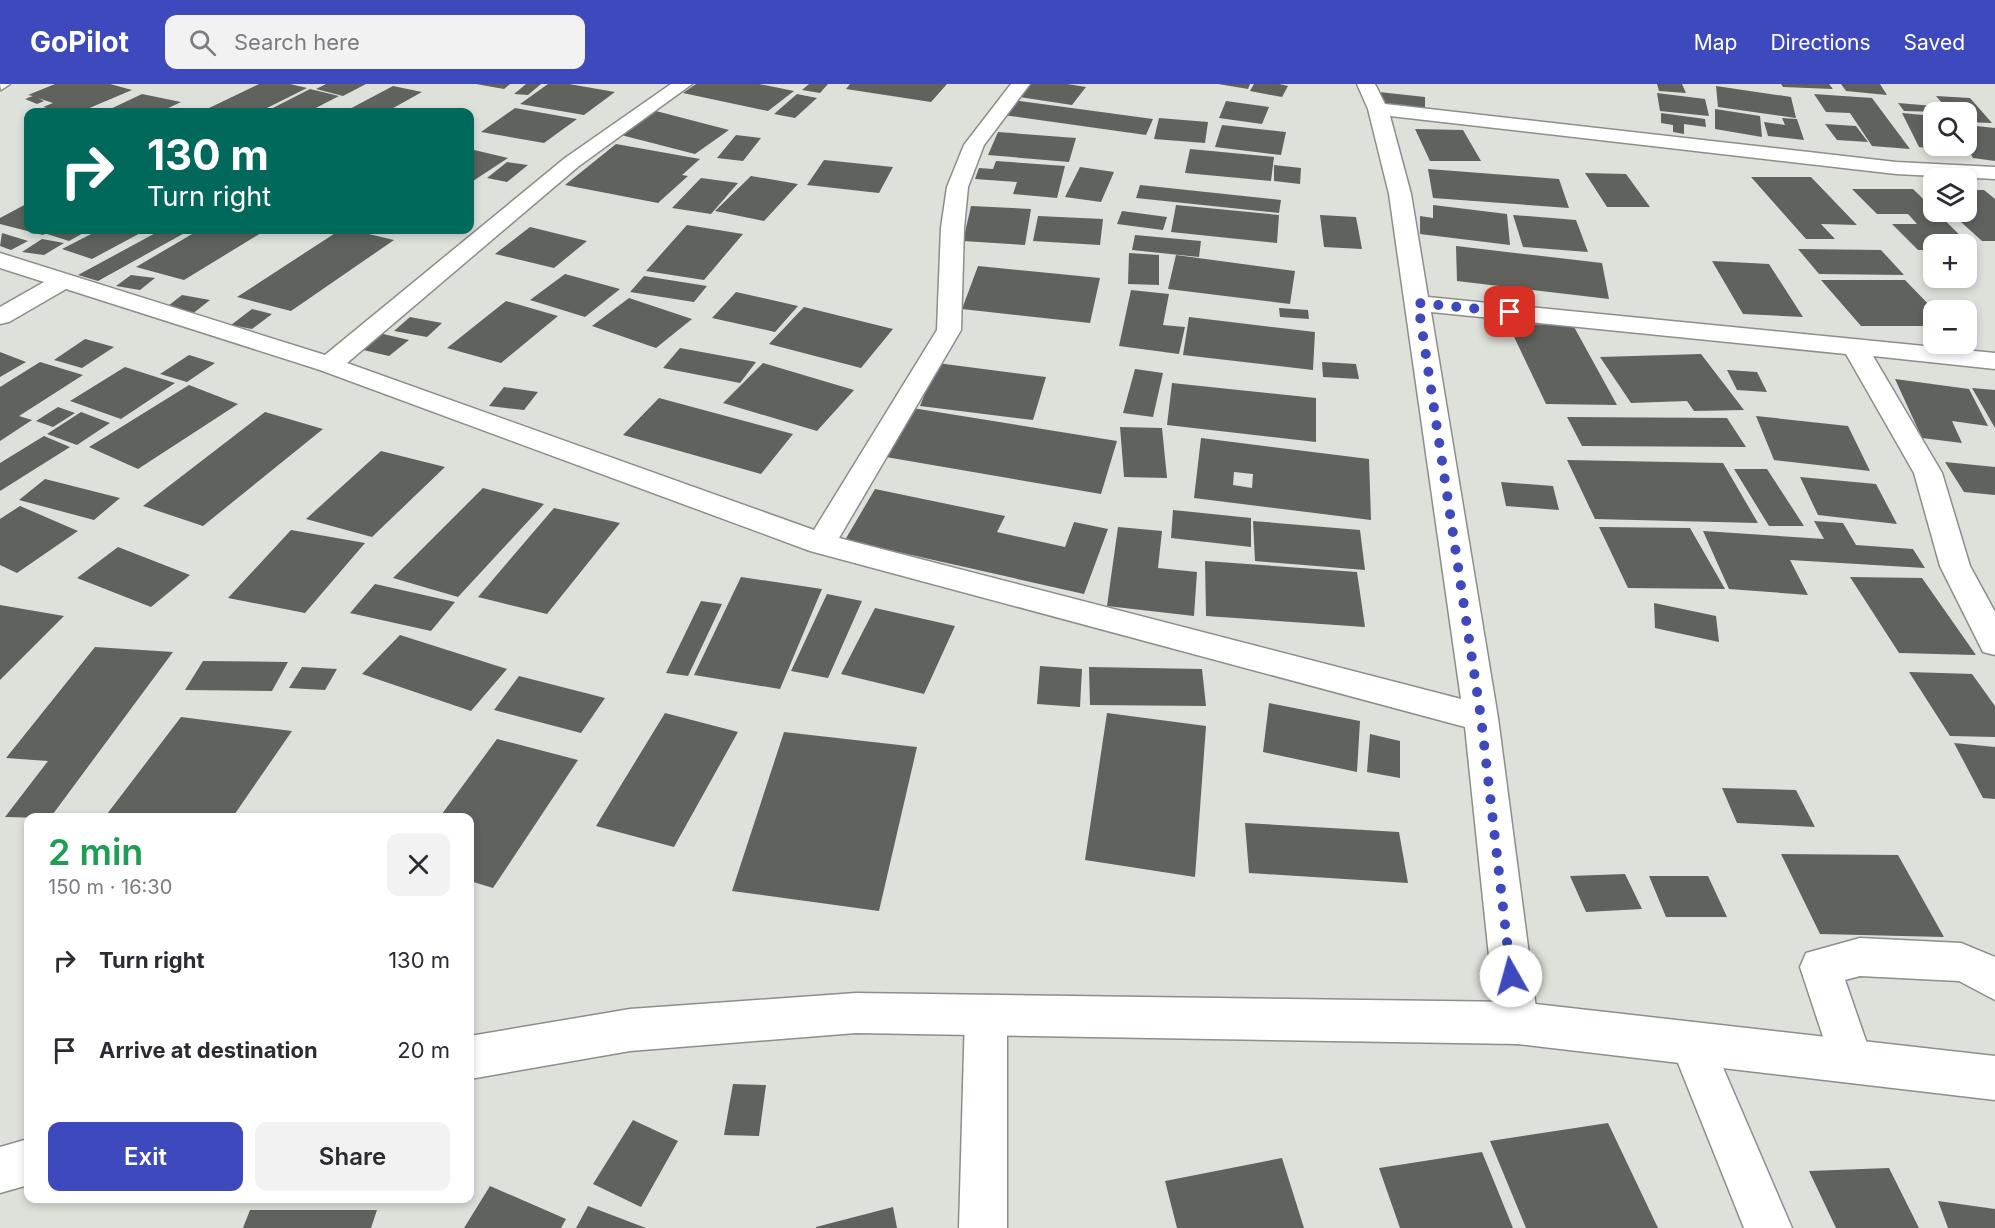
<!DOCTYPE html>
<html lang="en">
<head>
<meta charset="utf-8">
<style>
  :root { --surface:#fff; --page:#f2f2f3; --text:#2b2b33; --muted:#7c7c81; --accent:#3d49bc }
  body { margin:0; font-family:Inter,sans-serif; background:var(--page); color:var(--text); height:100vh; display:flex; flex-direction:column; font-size:22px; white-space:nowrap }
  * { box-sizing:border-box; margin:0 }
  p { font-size:20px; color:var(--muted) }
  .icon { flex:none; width:33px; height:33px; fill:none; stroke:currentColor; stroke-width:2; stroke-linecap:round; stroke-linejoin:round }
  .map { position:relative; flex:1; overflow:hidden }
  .drawer { position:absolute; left:24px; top:729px; width:450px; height:390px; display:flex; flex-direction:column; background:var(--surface); border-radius:12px; box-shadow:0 3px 9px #0003 }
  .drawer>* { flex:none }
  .guide { position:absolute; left:24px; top:24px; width:450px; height:126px; border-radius:12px; box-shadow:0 3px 9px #0003; background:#00695c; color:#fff; overflow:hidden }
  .controls { position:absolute; left:1923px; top:18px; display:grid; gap:12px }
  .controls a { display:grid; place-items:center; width:54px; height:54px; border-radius:12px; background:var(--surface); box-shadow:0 3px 9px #0003; font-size:30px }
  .pin { position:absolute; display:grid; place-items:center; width:51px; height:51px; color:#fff; margin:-26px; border-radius:12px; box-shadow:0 3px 9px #0006 }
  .me { position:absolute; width:66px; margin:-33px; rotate:353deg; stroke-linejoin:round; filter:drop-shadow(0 0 4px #0008) }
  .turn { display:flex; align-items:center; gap:21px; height:126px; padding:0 24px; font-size:27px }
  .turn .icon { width:78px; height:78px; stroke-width:2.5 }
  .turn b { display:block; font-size:42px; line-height:51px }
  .round { display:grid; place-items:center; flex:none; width:63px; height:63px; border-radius:12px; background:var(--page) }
  .head { display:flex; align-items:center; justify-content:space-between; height:102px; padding:0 24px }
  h1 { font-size:36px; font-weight:600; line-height:45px; color:#1e9e55 }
  .button { display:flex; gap:12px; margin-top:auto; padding:12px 24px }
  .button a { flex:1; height:69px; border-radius:12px; background:var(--accent); color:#fff; font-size:24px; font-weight:600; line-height:69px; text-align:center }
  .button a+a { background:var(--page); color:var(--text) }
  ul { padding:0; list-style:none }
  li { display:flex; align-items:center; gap:18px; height:90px; padding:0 24px }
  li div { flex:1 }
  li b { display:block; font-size:22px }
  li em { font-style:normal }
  header { display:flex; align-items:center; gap:36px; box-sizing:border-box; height:84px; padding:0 30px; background:var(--accent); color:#fff }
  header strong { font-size:28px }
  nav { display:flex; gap:33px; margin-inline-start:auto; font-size:21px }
  .search { width:420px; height:54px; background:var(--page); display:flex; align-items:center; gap:15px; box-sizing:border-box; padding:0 21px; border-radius:12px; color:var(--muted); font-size:22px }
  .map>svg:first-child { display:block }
  .building { fill:#60625d; fill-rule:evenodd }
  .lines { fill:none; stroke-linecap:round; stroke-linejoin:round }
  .minor-casing { stroke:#8c8e88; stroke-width:3 }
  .major-casing { stroke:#8c8e88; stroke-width:3 }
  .minor { fill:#fff; fill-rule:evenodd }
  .major { fill:#fff; fill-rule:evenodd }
  .route { stroke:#3d49bc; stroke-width:10; stroke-dasharray:0 18 }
</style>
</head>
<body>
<header>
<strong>GoPilot</strong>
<div class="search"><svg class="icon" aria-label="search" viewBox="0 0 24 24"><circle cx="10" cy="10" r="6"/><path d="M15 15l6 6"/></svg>Search here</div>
<nav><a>Map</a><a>Directions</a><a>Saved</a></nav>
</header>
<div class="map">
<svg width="1995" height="1144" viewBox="0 0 1995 1144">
  <rect width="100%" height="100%" fill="#dee0da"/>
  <path class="building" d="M55,0H110L132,6L80,28H62L43,23L53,19L38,14L44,17L37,20L25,15L33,12L28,11Z
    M259,0H290L307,4L259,28H219L207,25Z
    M326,0H366L343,12L316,5Z
    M476,0H510L504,5Z
    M526,0H541L528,11L514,10Z
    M548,0H569L615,8L584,31L520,20Z
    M696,0H759L794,7L768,27L683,9Z
    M809,0H828L820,9L802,6Z
    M850,0H947L931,18L846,5Z
    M1023,0H1067L1086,3L1072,21L1013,12Z
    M1218,0H1250L1248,5Z
    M1254,0H1279L1288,2L1282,13L1250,7Z
    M1657,0H1682L1686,9L1659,7Z
    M1781,0H1829L1833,5L1783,3Z
    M1841,0H1880L1887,11L1846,7Z
    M393,2L422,8L386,28H344Z
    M1716,2L1791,13L1796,34L1718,23Z
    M310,5L339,12L308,28H265Z
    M1379,8L1425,13V25L1378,20Z
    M1657,9L1705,15L1709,32L1660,27Z
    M142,10L181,18L160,28H104Z
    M797,10L817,14L795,34L774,30Z
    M1814,10L1872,14L1910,65L1872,62L1850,29L1826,28Z
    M1936,12L1970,14L1992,39L1966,38V28H1950Z
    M1012,16L1153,35L1146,51L1003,31Z
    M1226,17L1269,23L1262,40L1219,34Z
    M1898,19L1934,22L1938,28L1904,27Z
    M515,24L577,35L544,59L481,48Z
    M1715,25L1760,32L1762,53L1715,45Z
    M656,27L729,46L695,70L621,51Z
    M1661,29L1705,35L1706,43L1684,40V50L1673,48V41L1661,39Z
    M1902,29L1934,32V62H1960L1965,69L1919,63Z
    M1159,34L1208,38L1205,59L1154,55Z
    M1782,34L1797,35L1804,56L1768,52L1764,38L1785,41Z
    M1825,40L1856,42L1868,58L1837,56Z
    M1222,41L1286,48L1281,71L1215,63Z
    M1966,41L1995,44V77L1973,74L1966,61Z
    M1415,45L1463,46L1481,77H1430Z
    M998,48L1076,54L1069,78L988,71Z
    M736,51L761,54L743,77L717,74Z
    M616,60L700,75L682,91L688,92L658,119L565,101Z
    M470,65L508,74L473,97L470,96Z
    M1190,65L1274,73L1271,97L1185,89Z
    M824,76L893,83L879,109L807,101Z
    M996,77L1065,82L1057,114L1013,110L1017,98L975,95L979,84L993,85Z
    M507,78L528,81L507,98L487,94Z
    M1274,81L1301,84L1300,100L1274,97Z
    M1080,83L1114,88L1101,118L1065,113Z
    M1428,85L1559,95L1569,124L1433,114Z
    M1585,89L1626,90L1650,123H1607Z
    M751,92L798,100L764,137L715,127Z
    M1751,93H1811L1857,141L1821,140L1835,155H1806Z
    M701,94L738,99L711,130L672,124Z
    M1140,101L1281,116L1279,129L1136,114Z
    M1852,105H1913L1975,166H1966V160H1934V166H1918L1892,140H1917L1908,130H1877Z
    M1966,106H1984L1995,115V157H1982L1950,128H1966Z
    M28,119V146H52L43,151L0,140V134Z
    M1176,121L1279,131L1277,159L1171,148Z
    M1433,121L1507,130L1510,161L1420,150V132L1433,134Z
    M971,122L1031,125L1025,161L963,157Z
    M1122,127L1167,133L1163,146L1117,140Z
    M1320,131L1356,133L1362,165L1324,163Z
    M1513,131L1576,136L1588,168L1523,163Z
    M1038,132L1103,135L1100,161L1033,157Z
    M687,141L743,150L704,196L646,187Z
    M530,143L587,157L554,184L495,170Z
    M56,146H77L85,148L69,157L47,150Z
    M99,146H146L92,175L62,165Z
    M161,146H190L98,197L78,191Z
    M199,146H266L184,196L136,183Z
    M340,146H352L394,156L291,227L237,213Z
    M2,149L28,157L11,166L0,162Z
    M1135,151L1201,157L1199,173L1132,166Z
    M42,155L64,159L44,171L22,168Z
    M1456,162L1602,179L1609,215L1457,197Z
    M1798,165L1881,166L1904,191L1819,190Z
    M1129,169L1159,171V201L1128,200Z
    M1176,171L1295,187L1290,220L1168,205Z
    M1712,177L1769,180L1803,233L1743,230Z
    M978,182L1100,194L1090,239L962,225Z
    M565,190L620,205L585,233L530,216Z
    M131,191L155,194L140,206L116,202Z
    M644,192L707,202L694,218L630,208Z
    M1821,196H1905L1934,226V242H1861Z
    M1131,206L1169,210L1163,241L1185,243L1179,270L1119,262Z
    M736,208L798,222L775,248L712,234Z
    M182,211L210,216L191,231L163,226Z
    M629,214L692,235L656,264L592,242Z
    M506,217L558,232L501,279L447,264Z
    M804,223L893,245L861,284L769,260Z
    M1279,224L1308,226L1309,235L1280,233Z
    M252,225L272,230L252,245L231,241Z
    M410,233L442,239L427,253L394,247Z
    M1189,233L1315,248L1313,286L1183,271Z
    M1508,240L1573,241L1617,321L1546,320Z
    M379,249L409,256L389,272L359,265Z
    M85,255L114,263L82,284L54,276Z
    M680,264L756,278L740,299L663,284Z
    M0,268L26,278L0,293Z
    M1701,270L1744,326L1694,327L1687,317L1631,319L1600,273Z
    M189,271L215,279L187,298L160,290Z
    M40,278L83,291L19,332L32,336L0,357V303Z
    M1322,278L1356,280L1359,295L1323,293Z
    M763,279L854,306L817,347L723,319Z
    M937,279L1046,293L1033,336L920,322Z
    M125,283L175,299L121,335L70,317Z
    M1135,285L1163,289L1153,333L1123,329Z
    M1727,286L1757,288L1767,308L1737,306Z
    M1895,295L1969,305L1988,342L1952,337L1962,359L1922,354Z
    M1172,299L1316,314V358L1167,341Z
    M189,301L238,320L138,385L89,363Z
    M504,303L538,308L524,326L489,322Z
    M1972,304L1995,306V344Z
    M659,314L793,350L761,390L623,351Z
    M58,323L75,329L53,343L36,337Z
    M906,323L1117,357L1101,410L880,372Z
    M81,328L110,339L77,361L47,350Z
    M265,328L323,345L203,442L143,422Z
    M1756,332L1848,342L1870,387L1774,376Z
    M1567,333L1727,334L1746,363L1582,362Z
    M1120,343L1162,344L1167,394L1124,393Z
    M44,352L70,363L0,407V379Z
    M1201,354L1369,375L1371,436L1194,414ZM1234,388L1253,390L1252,404L1233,401Z
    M381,367L445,383L372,453L306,435Z
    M1567,376L1723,379L1758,439L1595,435Z
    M1945,378L1995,383V411L1964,408Z
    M1734,385H1767L1804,442H1769Z
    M1800,393L1876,400L1897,440L1818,431Z
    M45,395L120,414L94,436L19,416Z
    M1501,398L1553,402L1559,426L1506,422Z
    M483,404L544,420L458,513L393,494Z
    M875,405L1005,432L997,448L1065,463L1074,438L1108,445L1084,510L845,456Z
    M20,422L78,447L17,489L0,481V435Z
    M554,424L620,439L547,530L478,513Z
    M1173,426L1251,434V463L1171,454Z
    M1253,437L1360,446L1365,486L1255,477Z
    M1814,437L1843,439L1856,461L1913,465L1925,484L1790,476L1808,511L1729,505L1703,447L1824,455Z
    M1118,443L1162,447L1158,484L1197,488L1194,532L1107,522Z
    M1599,443L1690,444L1725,505L1628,504Z
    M291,446L365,459L305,529L228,514Z
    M118,463L190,491L151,523L77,494Z
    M1205,477L1357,488L1365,543L1206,532Z
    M741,493L822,505L780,605L694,591Z
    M1850,493L1922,494L1976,571L1899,569Z
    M375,500L455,518L431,547L350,529Z
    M827,510L862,517L828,594L791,587Z
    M701,517L722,520L688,592L666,589Z
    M1654,519L1716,532L1719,558L1655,544Z
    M0,521L64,532L0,596Z
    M875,524L955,542L924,610L841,590Z
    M400,551L507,585L471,627L362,590Z
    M95,563L173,568L50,734L5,733L48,677L6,674Z
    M203,577L288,578L272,607L185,606Z
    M1040,582L1082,585L1080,623L1037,620Z
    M302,583L337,585L325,606L289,604Z
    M1089,583L1202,585L1206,622L1090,621Z
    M1909,588L1972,590L1995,622V653L1950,652Z
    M519,592L605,614L581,649L494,626Z
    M1269,619L1360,637L1357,688L1263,668Z
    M665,629L738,648L674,763L596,742Z
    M1107,629L1206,642L1195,793L1085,776Z
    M181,633L292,647L232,734H104Z
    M784,648L917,663L879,827L732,807Z
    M1370,650L1400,657V694L1367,688Z
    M497,655L578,676L493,804L470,797V734H439Z
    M1954,659L1995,663V715L1983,714Z
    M1722,704L1796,706L1815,743L1737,739Z
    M1245,739L1399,748L1408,799L1249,789Z
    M1781,770L1898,771L1944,853L1820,850Z
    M1625,790L1642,825L1586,828L1570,792Z
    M1649,792H1708L1727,833H1666Z
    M733,1000L766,1001L759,1052L724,1051Z
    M633,1036L678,1057L641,1123L593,1100Z
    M1608,1039L1658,1144H1526L1490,1057Z
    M1482,1068L1513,1144H1400L1379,1084Z
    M1282,1074L1304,1144H1177L1165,1097Z
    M1889,1084L1919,1144H1836L1809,1087Z
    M490,1102L566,1135L561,1144H464Z
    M1938,1117L1995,1125V1144H1948Z
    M588,1122L646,1144H576Z
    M893,1123L897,1144H816V1143Z
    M250,1126H377L371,1144H243Z"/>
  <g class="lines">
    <defs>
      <path id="minor" d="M0,0H10L1,6Z
        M671,0H692L579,82L347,279L814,446L937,246L941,144L947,103L964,61L1011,0H1030L984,61L968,103L964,144L961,246L839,454L1461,615L1389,110L1368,25L1357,0H1375L1385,20L1896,78L1995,83V95L1896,90L1390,32L1411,110L1428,213L1995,269V285L1873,272L1942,389L1970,482L1995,528V571L1983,568L1940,482L1914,389L1846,270L1431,228L1498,634L1538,939L1532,954L1517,960L1502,954L1496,939L1465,643L810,467L320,286L66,205L9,238L0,240V223L44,198L0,184V169L325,271L565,74Z
        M1860,854L1961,859L1995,873V916L1959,897L1860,892L1845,896L1873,977L1866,992L1851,999L1836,992L1800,883L1806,869Z
        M986,911L1001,917L1007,931V1144H959L965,931L971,917Z
        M1691,938L1706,944L1792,1144H1744L1670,959L1676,944Z"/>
      <path id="major" d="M856,909L1517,918L1995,972V1016L1517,960L856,949L630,967L470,995V952L630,925Z
        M28,1055V1101L0,1109V1063Z"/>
    </defs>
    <use href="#minor" class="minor-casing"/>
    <use href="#major" class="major-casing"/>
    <use href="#minor" class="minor"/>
    <use href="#major" class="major"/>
  </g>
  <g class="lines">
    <path class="route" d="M1510,228L1418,219L1481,634L1511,892"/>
  </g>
</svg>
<div class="controls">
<a><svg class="icon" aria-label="search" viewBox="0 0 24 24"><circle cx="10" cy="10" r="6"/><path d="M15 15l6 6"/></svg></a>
<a><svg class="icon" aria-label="layers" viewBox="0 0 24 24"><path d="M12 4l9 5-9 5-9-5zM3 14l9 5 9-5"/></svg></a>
<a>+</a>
<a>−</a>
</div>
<div class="pin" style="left:1510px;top:228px;background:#d93025"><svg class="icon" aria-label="arrive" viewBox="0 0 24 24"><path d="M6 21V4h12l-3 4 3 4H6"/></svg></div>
<svg class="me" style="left:1511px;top:892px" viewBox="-20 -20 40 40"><circle r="19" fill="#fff"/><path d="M0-13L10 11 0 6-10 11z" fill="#3d49bc"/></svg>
<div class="guide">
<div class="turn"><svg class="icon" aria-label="right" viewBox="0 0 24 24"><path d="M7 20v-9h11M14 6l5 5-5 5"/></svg><div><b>130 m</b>Turn right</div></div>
</div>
<section class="drawer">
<div class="head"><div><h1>2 min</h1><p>150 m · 16:30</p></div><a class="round"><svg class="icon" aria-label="close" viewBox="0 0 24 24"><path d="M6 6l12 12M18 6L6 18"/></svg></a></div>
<ul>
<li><svg class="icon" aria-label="right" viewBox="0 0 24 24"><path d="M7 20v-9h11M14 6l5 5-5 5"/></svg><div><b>Turn right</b></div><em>130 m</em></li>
<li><svg class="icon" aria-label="arrive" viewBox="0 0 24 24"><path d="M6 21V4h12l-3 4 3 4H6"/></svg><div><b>Arrive at destination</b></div><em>20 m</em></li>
</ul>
<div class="button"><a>Exit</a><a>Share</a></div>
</section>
</div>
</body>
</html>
